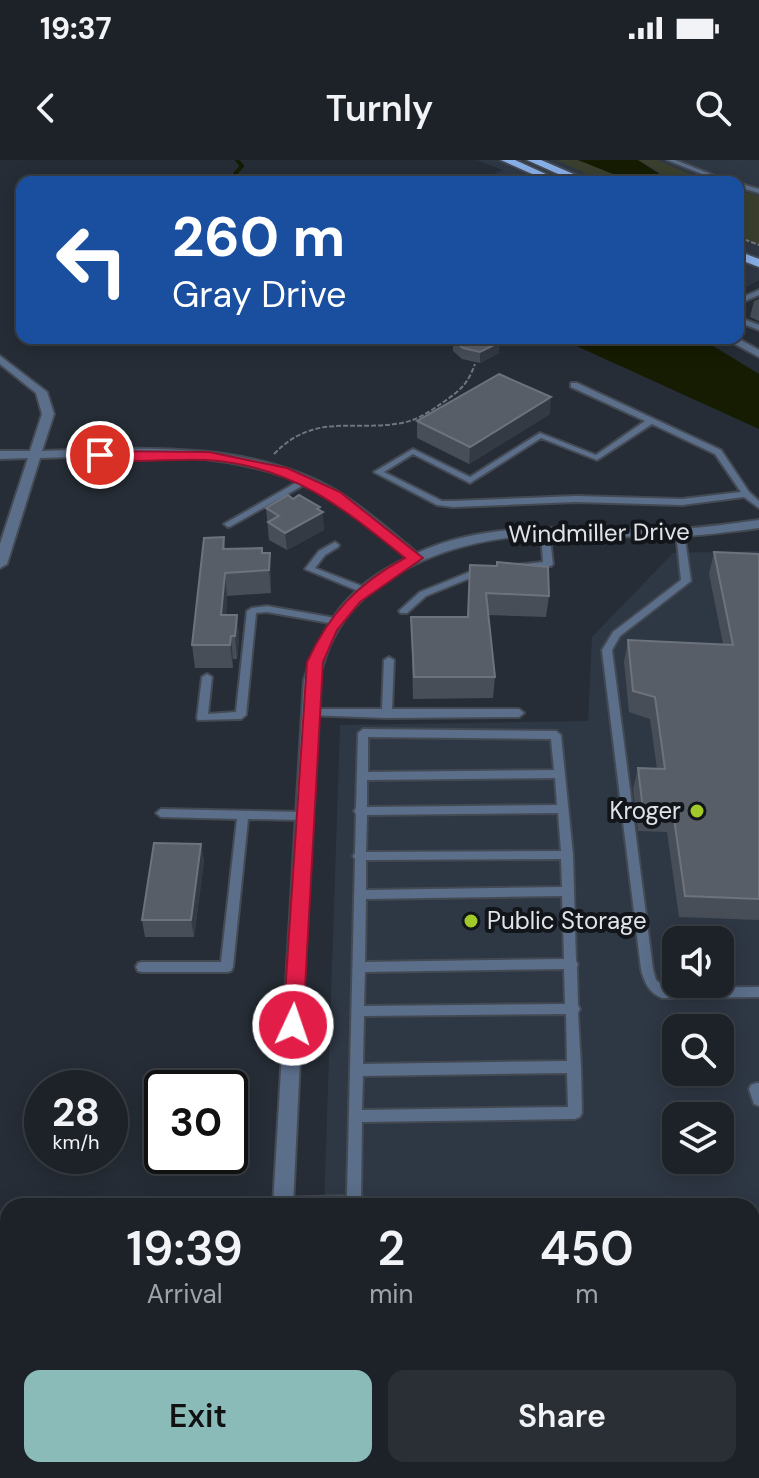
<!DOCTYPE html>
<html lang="en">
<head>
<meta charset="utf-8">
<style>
  :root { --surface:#1c2228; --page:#292f34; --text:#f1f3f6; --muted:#a0a4a8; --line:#3a3f45; --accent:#8bbbb9 }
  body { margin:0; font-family:"DM Sans",sans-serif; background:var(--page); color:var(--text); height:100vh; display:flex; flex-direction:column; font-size:30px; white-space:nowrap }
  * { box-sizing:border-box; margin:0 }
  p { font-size:26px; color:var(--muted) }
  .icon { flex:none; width:44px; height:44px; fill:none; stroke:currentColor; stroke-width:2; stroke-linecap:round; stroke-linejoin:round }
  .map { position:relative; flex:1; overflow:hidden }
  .drawer { position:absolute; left:0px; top:1038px; width:760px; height:280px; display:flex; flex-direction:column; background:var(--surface); border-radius:24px 24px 0 0; box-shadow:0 4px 20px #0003,0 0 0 2px var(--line) }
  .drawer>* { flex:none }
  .guide { position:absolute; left:16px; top:16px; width:728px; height:168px; border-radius:16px; box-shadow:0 4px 20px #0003,0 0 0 2px var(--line); background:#1a4fa0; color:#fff; overflow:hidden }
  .fabs { position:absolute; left:662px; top:766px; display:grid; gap:16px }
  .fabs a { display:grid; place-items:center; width:72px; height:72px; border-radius:16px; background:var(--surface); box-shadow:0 4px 20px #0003,0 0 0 2px var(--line); font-size:40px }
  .speed { position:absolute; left:24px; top:910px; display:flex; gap:16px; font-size:40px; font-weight:700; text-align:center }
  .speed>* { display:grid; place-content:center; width:104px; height:104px; border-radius:50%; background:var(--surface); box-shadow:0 4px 20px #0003,0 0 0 2px var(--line); line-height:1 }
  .speed small { font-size:20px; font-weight:400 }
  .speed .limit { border:4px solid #111; border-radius:12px; background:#fff; color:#111 }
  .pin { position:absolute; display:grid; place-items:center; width:68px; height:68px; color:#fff; margin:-34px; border:4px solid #fff; border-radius:50%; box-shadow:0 2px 8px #0007 }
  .me { position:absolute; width:88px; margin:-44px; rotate:3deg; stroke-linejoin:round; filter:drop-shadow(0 0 6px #0008) }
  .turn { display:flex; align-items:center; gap:28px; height:168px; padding:0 24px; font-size:36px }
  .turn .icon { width:104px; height:104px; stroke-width:2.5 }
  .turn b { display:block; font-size:56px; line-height:68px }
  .eta { display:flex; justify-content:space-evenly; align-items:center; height:136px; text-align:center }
  .eta b { font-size:48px; font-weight:600; line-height:56px }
  .primary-button { display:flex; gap:16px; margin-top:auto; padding:16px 24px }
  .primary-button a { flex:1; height:92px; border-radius:16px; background:var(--accent); color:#111; font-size:32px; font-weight:600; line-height:92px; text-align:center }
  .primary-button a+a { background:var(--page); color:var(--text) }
  .status { display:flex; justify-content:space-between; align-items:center; height:56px; padding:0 40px; background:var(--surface); direction:ltr }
  .status svg { height:22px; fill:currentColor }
  header { display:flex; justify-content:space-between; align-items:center; height:104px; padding:0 24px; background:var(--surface); font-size:36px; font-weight:600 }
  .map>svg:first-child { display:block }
  .built { fill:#2e3744; fill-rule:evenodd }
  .green { fill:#3a402d }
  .water { fill:#151c01 }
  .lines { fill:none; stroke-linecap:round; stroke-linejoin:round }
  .stream { stroke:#151c01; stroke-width:4 }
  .lane-casing { stroke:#444a53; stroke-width:4 }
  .street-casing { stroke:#444a53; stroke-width:4 }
  .primary-casing { stroke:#444a53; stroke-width:4 }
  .path { stroke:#6f757c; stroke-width:2; stroke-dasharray:5 2; stroke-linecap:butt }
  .lane { fill:#5b6e8a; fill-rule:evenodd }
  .street { fill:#5b6e8a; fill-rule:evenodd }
  .primary { fill:#89afe8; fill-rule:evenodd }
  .wall { fill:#474e58 }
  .shaded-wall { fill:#333a44 }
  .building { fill:#585e68; stroke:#6d737c; stroke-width:2 }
  .route { fill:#e11d48; stroke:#92132f; stroke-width:2 }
  .poi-dot { fill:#a1c929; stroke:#121519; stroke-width:3 }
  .labels { text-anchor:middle; stroke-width:8; stroke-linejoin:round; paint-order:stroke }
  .street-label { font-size:24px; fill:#e0e4ea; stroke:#121519 }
  .poi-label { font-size:24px; fill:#e0e4ea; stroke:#121519; text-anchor:end }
</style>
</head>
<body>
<div class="status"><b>19:37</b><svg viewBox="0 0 49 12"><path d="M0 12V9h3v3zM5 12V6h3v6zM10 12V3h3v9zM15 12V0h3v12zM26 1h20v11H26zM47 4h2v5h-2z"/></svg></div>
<header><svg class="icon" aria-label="back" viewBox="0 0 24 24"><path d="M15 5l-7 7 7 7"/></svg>Turnly<svg class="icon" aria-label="search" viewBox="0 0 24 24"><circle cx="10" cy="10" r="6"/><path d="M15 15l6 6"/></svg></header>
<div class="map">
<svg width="759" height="1318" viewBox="0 0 759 1318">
  <rect width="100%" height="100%" fill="#262d36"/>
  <path class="built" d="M477,0H759V120L738,132V22H474L503,10Z
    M759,391V1087H752V1046H324L340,565L588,561L592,477L673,393ZM676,780H720V824H676ZM676,868H720V912H676ZM676,956H720V1000H676Z"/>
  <path class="green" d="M556,0H578L634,22H605Z
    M638,0H657L690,14L685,17L713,22H652L659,12Z
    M738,30L759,36V85L738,77Z"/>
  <path class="water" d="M578,0H638L661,15L652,22H633Z
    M559,178H700L759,214V269Z"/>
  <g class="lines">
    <path class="stream" d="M236,22L235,14L242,6L237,0"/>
    <defs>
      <path id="lane" d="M667,0H675L731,22H722Z
        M738,23L759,29V33L738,27Z
        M759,130V135L738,144V139Z
        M738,157L759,165V170L738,162Z
        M571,223H577L721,290L749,332L759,341V348L744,337L682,345L576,342L453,347L437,345L374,312L413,289L470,317L540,273L596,295L645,261L571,227ZM652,264L715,294L741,332L682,339L576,336L453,341H442L384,312L413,294L470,323L541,278L597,300Z
        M306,317L310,320L309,322L231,366L228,367L224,364Z
        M545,368L549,371L553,404L551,406L516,409V405L543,402L541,371Z
        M680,369L684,372L691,421L620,476L612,490L653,809L656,820L665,828L759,827V837L662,838C649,833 644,822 641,809L602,490L613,472L681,420L676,372Z
        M335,382L339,385L338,387L325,395L315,408L367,428V432H361L305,409L319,391Z
        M482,407L487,410L485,412L426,436L407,453H401L399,451L420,432Z
        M267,446L335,458L340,461L335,464L267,452L256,453L246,555L241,559L198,560L197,558L202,517L207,514L212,517L208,554L236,552L247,451L252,448Z
        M389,497L394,500L392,549H519L524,553L519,557L387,558L306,555L305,553L306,551L310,549H382L384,500Z
        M363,569L556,571L561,575L573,695L576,801L578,804L577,807L578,845L580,849L578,853L581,907L582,953L580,957L575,959L362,962L361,1037L375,1041L377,1046H276L278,1040L283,1038L347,1036L355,699L353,696L355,693L356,654L354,651L356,648L358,573ZM368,577L551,579L554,610L368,612ZM555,618L557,645L367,647V620ZM558,653L561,691L366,692L367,655ZM561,699L562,727L366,730V700ZM562,736L564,799L365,802L366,739ZM564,809L565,844L364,846L365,812ZM566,854L567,901L363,904L364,856ZM567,913L568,947L362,950L363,916Z
        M161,649L304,652L309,656L304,660L248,659L233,807L231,811L227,812H142L138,811L136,807L138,803L142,802H221L237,659L161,657L156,653Z
        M756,923H759V946L754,944L749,929L751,925Z
        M752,1120L759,1123V1138L752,1135Z
        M759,1200V1219L752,1223V1204Z
        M161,1310H177L176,1318H160Z"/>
      <path id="street" d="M724,178H737L759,190V197Z
        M0,196L47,232L54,254L42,291C139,288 248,280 335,330C365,348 391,372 417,393C496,357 583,371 667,369C698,369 729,364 759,360V368C729,372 699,376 668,377C626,378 583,373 540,375C463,378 364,408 330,485C325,496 322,509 318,520L293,1046H273L304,520C324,461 349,425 407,398C378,374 349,345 313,328C229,288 131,295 40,298L7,404L0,408V384L28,298L0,299V291H30L42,254L36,233L0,204Z
        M257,1310H281V1318H257Z"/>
      <path id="primary" d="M501,0H515L548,15L539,17Z
        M527,0H541L592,22H576Z
        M738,91L759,99V107L738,99Z"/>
    </defs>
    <use href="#lane" class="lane-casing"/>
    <use href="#street" class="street-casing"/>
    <use href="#primary" class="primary-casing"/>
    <path class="path" d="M738,77L759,85
      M274,294C315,252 351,272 402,263C418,260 432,250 445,241C462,229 468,223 475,204"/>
    <use href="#lane" class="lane"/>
    <use href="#street" class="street"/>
    <use href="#primary" class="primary"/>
  </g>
  <path class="wall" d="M759,139V161L750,157L754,141Z
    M453,180L499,193L480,203L462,199L453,191Z
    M550,254L469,304L417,278V261Z
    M293,339L320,347L324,370L287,390L269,380L266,348Z
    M224,377L225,389L263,393L271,416V433L227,436L226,455H237L239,478L237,499H233V508H195L192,485Z
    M714,392L759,394V760L679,757L667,672L638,671L633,629L638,608L657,609L650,559L629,552L624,502L628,480L723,484L709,414Z
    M470,405L549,436L546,457L488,455L495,517L493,538L413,539L411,457H468Z
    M201,684L204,701L194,777H145L142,760Z
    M49,1310H122L121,1316H53Z"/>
  <path class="shaded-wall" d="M500,182L499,193L480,203V192Z
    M551,237L550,254L469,304L470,287Z
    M320,347V354L323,352L324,370L287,390L285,373Z
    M270,393L271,416V433L269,410Z
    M225,413L227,436L224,478L221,455Z
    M237,455L239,478L237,499L235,476Z
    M231,476L233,499V508L230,485Z
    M201,684L204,701L194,777L191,760Z"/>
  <path class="building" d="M500,15L516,22H481Z
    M461,178H490L500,182L480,192L463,188L453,180Z
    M499,214L551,237L470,287L417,261Z
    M288,335L293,339L299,335L320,347L317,349L323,352L285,373L268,362L279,356L266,348Z
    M224,377L223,389L262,388V393H270L269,410L225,413L221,455H237L235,476H231L230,485H192L204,378Z
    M714,392L759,394V739L685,736L673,651L643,650L638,608L665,609L655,537L633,531L628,480L733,485Z
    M497,402L548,407L549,436L486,433L495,517H414L411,457H468L470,405L497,406Z
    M154,683L201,684L191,760H142Z"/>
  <path class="route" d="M100,291L209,292L287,308L340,332L423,398L360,442L337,470L323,502L303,865L293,874L283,865L307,502C329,454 358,423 405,398C342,347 291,305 206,300C170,298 130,305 95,297L93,295Z"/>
  <g class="poi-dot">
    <circle cx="697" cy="651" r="8"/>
    <circle cx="471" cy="761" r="8"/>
  </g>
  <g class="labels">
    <g class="street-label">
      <text transform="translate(599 373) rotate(-1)" y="8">Windmiller Drive</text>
    </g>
    <g class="poi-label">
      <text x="681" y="659">Kroger</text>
      <text x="487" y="769" text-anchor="start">Public Storage</text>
    </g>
  </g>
</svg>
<div class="fabs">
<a><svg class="icon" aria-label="sound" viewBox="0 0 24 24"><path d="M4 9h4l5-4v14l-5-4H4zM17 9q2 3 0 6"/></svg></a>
<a><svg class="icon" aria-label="search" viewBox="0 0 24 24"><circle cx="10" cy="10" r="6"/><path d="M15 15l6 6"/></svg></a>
<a><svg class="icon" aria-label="layers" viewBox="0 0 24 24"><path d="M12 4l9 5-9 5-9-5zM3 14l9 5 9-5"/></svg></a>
</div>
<div class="speed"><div>28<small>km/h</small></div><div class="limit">30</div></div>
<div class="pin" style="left:100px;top:295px;background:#d93025"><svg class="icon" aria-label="arrive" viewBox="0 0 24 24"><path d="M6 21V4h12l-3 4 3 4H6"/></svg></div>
<svg class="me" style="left:293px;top:865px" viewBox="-20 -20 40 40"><circle r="17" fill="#e11d48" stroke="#fff" stroke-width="3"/><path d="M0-11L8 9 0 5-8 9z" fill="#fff"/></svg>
<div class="guide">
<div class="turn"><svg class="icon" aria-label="left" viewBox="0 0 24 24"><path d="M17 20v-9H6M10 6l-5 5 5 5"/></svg><div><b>260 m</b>Gray Drive</div></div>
</div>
<section class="drawer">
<div class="eta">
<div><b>19:39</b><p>Arrival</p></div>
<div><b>2</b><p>min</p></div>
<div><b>450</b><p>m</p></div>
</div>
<div class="primary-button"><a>Exit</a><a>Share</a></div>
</section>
</div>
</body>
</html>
